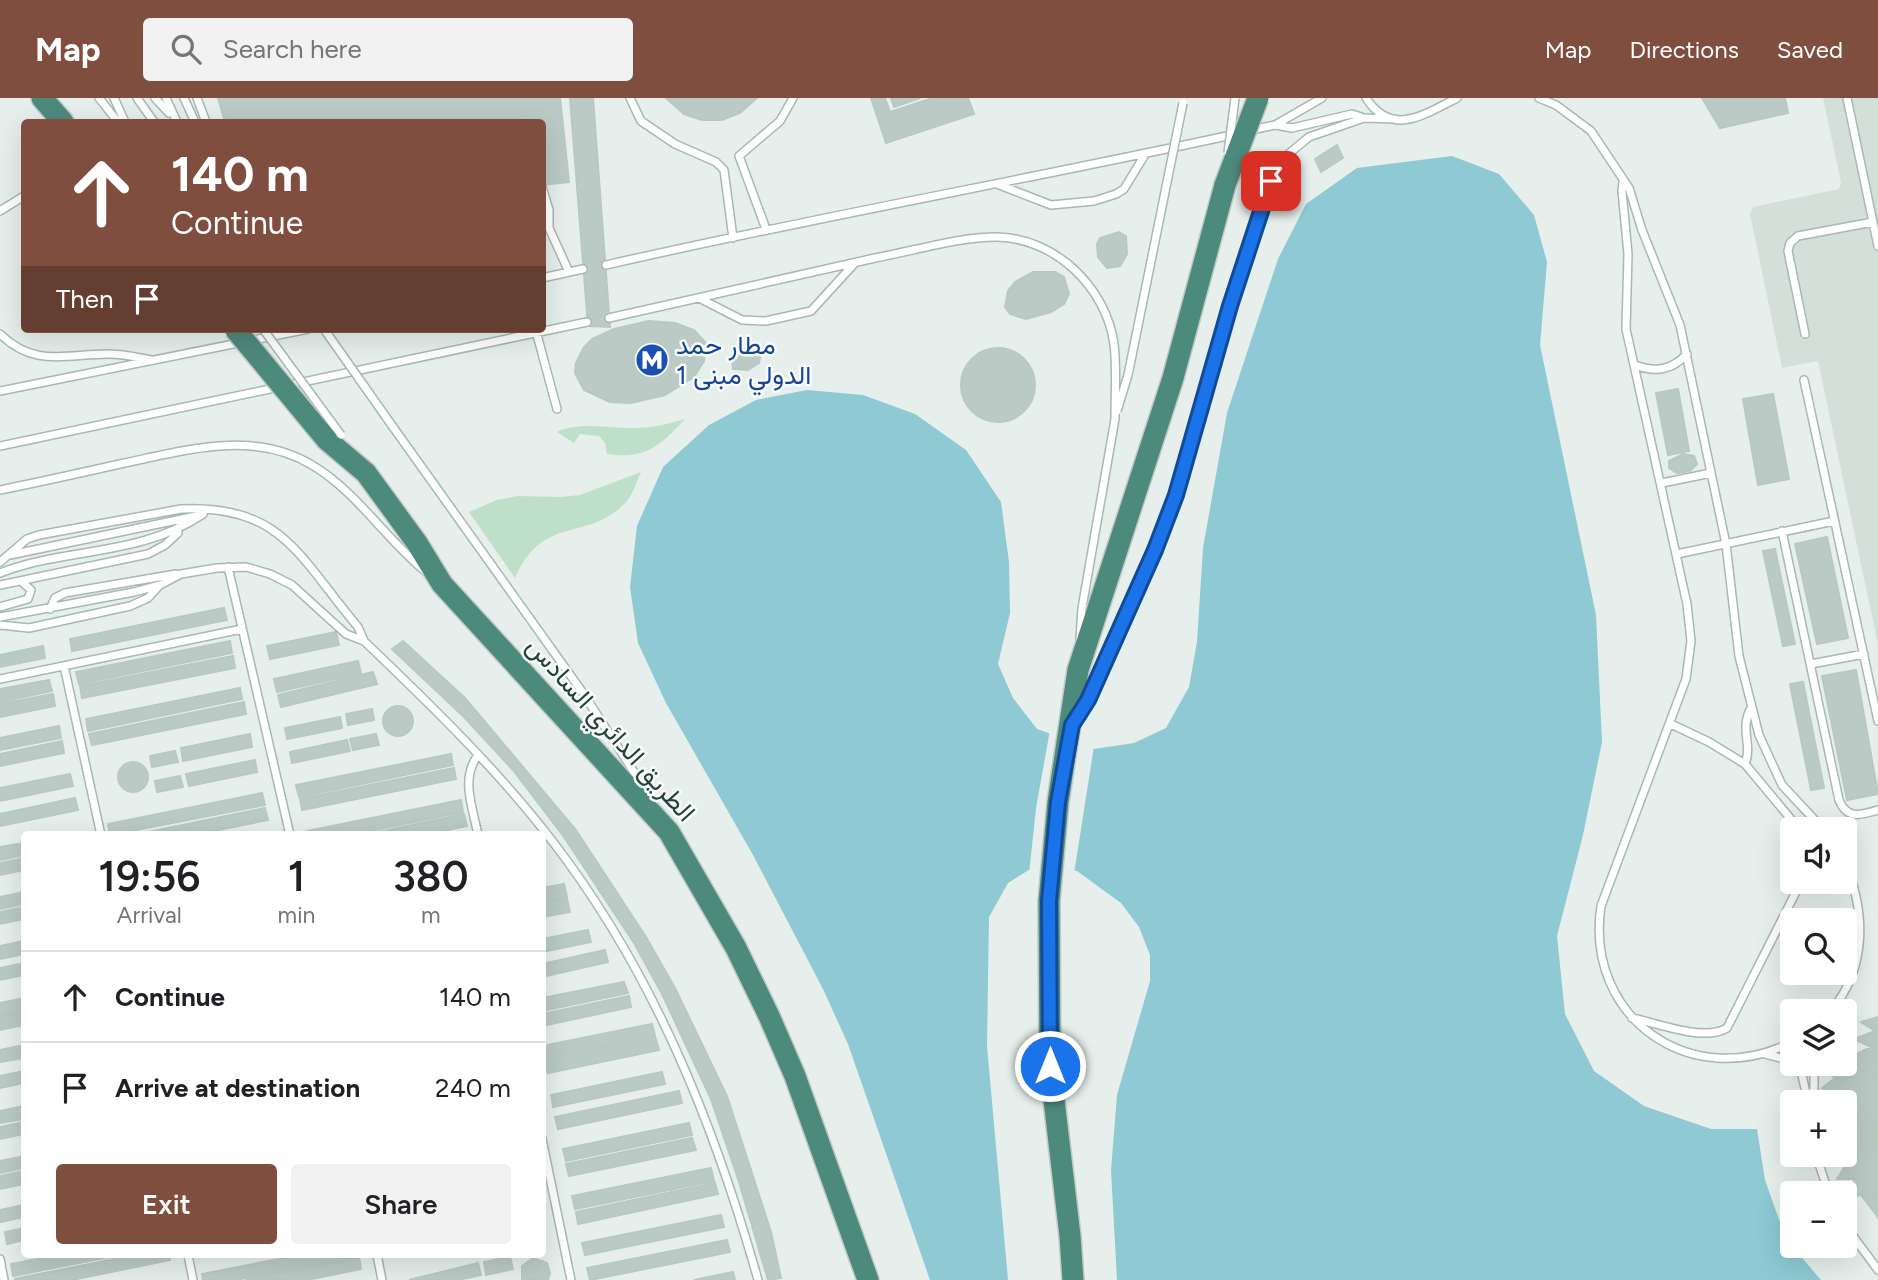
<!DOCTYPE html>
<html lang="en">
<head>
<meta charset="utf-8">
<style>
  :root { --surface:#fff; --page:#f2f2f2; --text:#202124; --muted:#757577; --line:#e0e0e0; --accent:#7f4e3f }
  body { margin:0; font-family:Figtree,Vazirmatn,sans-serif; background:var(--page); color:var(--text); height:100vh; display:flex; flex-direction:column; font-size:26px; white-space:nowrap }
  * { box-sizing:border-box; margin:0 }
  p { font-size:23px; color:var(--muted) }
  .icon { flex:none; width:38px; height:38px; fill:none; stroke:currentColor; stroke-width:2; stroke-linecap:round; stroke-linejoin:round }
  .map { position:relative; flex:1; overflow:hidden }
  .side { position:absolute; left:21px; top:733px; width:525px; height:427px; display:flex; flex-direction:column; background:var(--surface); border-radius:7px; box-shadow:0 7px 28px #0002 }
  .side>* { flex:none }
  .hud { position:absolute; left:21px; top:21px; width:525px; height:214px; border-radius:7px; box-shadow:0 7px 28px #0002; background:#7f4e3f; color:#fff; overflow:hidden }
  .tools { position:absolute; left:1780px; top:719px; display:grid; gap:14px }
  .tools a { display:grid; place-items:center; width:77px; height:77px; border-radius:7px; background:var(--surface); box-shadow:0 7px 28px #0002; font-size:35px }
  .pin { position:absolute; display:grid; place-items:center; width:60px; height:60px; color:#fff; margin:-30px; border-radius:14px; box-shadow:0 4px 10px #0006 }
  .me { position:absolute; width:77px; margin:-38px; rotate:0deg; stroke-linejoin:round; filter:drop-shadow(0 0 5px #0008) }
  .turn { display:flex; align-items:center; gap:24px; height:147px; padding:0 35px; font-size:32px }
  .turn .icon { width:91px; height:91px; stroke-width:2.5 }
  .turn b { display:block; font-size:49px; line-height:60px }
  .then { display:flex; align-items:center; height:66px; padding:0 35px; background:#0003; gap:14px; font-size:26px }
  .eta { display:flex; justify-content:space-evenly; align-items:center; height:119px; text-align:center }
  .eta b { font-size:42px; font-weight:600; line-height:49px }
  .primary-button { display:flex; gap:14px; margin-top:auto; padding:14px 35px }
  .primary-button a { flex:1; height:80px; border-radius:7px; background:var(--accent); color:#fff; font-size:28px; font-weight:600; line-height:80px; text-align:center }
  .primary-button a+a { background:var(--page); color:var(--text) }
  ul { padding:0; list-style:none }
  li { display:flex; align-items:center; gap:21px; height:91px; padding:0 35px; border-top:2px solid var(--line) }
  li div { flex:1 }
  li b { display:block; font-size:26px }
  li em { font-style:normal }
  header { display:flex; align-items:center; gap:42px; box-sizing:border-box; height:98px; padding:0 35px; background:var(--accent); color:#fff }
  header strong { font-size:33px }
  nav { display:flex; gap:38px; margin-inline-start:auto; font-size:24px }
  .search { width:490px; height:63px; background:var(--page); display:flex; align-items:center; gap:18px; box-sizing:border-box; padding:0 24px; border-radius:7px; color:var(--muted); font-size:26px }
  .map>svg:first-child { display:block }
  .built { fill:#d4dfda }
  .green { fill:#bfe0c8 }
  .water { fill:#8ec9d4 }
  .pier { fill:#e6efeb }
  .building { fill:#bbcac4; stroke:#b8c9c2; stroke-width:2 }
  .lines { fill:none; stroke-linecap:round; stroke-linejoin:round }
  .service-casing { stroke:#a8b8b2; stroke-width:10 }
  .trunk-casing { stroke:#c2cac8; stroke-width:24 }
  .service { stroke:#fff; stroke-width:7 }
  .trunk { stroke:#4c8a7c; stroke-width:21 }
  .service-bridge-casing { stroke:#a8b8b2; stroke-width:10; stroke-linecap:butt }
  .trunk-bridge-casing { stroke:#c2cac8; stroke-width:24; stroke-linecap:butt }
  .service-bridge { stroke:#fff; stroke-width:7 }
  .trunk-bridge { stroke:#4c8a7c; stroke-width:21 }
  .route-casing { stroke:#114b97; stroke-width:18 }
  .route { stroke:#1a73e8; stroke-width:12 }
  .labels { text-anchor:middle; stroke-width:5; stroke-linejoin:round; paint-order:stroke }
  .transit-label { font-size:26px; fill:#164399; stroke:#f7fbf9; text-anchor:start }
  .street-label { font-size:26px; fill:#24423a; stroke:#f7fbf9 }
</style>
</head>
<body>
<header>
<strong>Map</strong>
<div class="search"><svg class="icon" aria-label="search" viewBox="0 0 24 24"><circle cx="10" cy="10" r="6"/><path d="M15 15l6 6"/></svg>Search here</div>
<nav><a>Map</a><a>Directions</a><a>Saved</a></nav>
</header>
<div class="map">
<svg width="1878" height="1182" viewBox="0 0 1878 1182">
  <rect width="100%" height="100%" fill="#e6efeb"/>
  <path class="built" d="M1823,0H1878V547L1818,263L1782,270L1750,116L1753,109L1839,91L1841,84Z"/>
  <path class="green" d="M685,321C661,347 646,362 607,356L605,345L599,338L580,336L574,345L557,334C581,323 610,331 635,330C653,330 668,326 685,321Z
    M641,374C637,383 633,396 627,403C588,446 544,414 515,480L469,414L497,402L517,398L560,399L580,397Z"/>
  <path class="water" d="M1452,58L1499,76L1534,117L1547,164L1540,247L1596,517L1602,644L1583,737L1557,838L1565,916L1594,973L1644,1008L1711,1031H1757L1765,1082L1786,1141L1821,1182H1117L1111,1072L1117,997L1150,883V857L1139,829L1121,805L1077,773L1038,766L1008,785L989,819L987,948L1008,1182H930L848,946L823,891L753,757L666,605L638,545L630,489L637,428L663,369L709,327L756,302L807,292L863,297L915,316L966,352L1001,404L1009,464L1010,515L998,566L1013,600L1037,631L1094,651L1134,645L1166,630L1189,589L1197,544L1203,450L1227,315L1278,161L1306,106L1357,70Z"/>
  <path class="pier" d="M1050,632L1094,648L1074,776L1039,770L1029,776L1036,710Z"/>
  <path class="building" d="M218,0H560L569,84L542,87V24H225Z
    M570,0H593L610,229L588,228Z
    M666,0H757L740,15L722,22H702L684,16Z
    M871,0H885L890,14L933,0H968L974,16L886,45Z
    M891,0H920L894,9Z
    M1702,0H1785L1788,15L1720,30Z
    M1337,47L1343,60L1321,74L1315,61Z
    M1119,134L1126,138L1127,156L1120,168L1107,170L1098,159L1097,146L1100,140Z
    M1033,174H1055L1064,179L1069,196L1064,206L1051,214L1026,221L1010,216L1005,209L1008,193L1015,184Z
    M649,223L675,225L694,232L706,245L704,263L694,279L665,297L631,305L610,304L584,292L575,275L576,265L584,249L592,241L614,231Z
    M961 287a37 37 0 1 1 74 0a37 37 0 1 1-74 0Z
    M747,250L758,251L761,255L759,265L748,272L733,271L732,261Z
    M1678,291L1689,353L1668,357L1656,295Z
    M1773,296L1789,381L1758,387L1743,301Z
    M1683,356L1694,358L1697,366L1690,373L1677,375L1669,370V363Z
    M1827,439L1848,540L1817,546L1795,446Z
    M1775,451L1795,546L1783,548L1763,453Z
    M224,510L227,522L72,553L70,541Z
    M336,534L339,547L270,561L267,548Z
    M230,543L232,555L79,586L76,574Z
    M403,543L465,600L576,732L646,839L675,890L727,998L771,1134L781,1180L768,1182L739,1084L711,1001L662,896L634,845L564,739L513,672L464,619L392,551Z
    M43,548L45,560L0,569V557Z
    M233,558L235,570L82,600L80,588Z
    M358,563L361,575L277,594L274,581Z
    M1856,572L1878,696L1847,702L1822,578Z
    M373,574L377,586L281,609L278,597Z
    M49,582L52,593L0,604V591Z
    M1803,584L1824,690L1811,692L1790,586Z
    M240,590L242,601L88,633L86,621Z
    M53,596L55,608L0,619V606Z
    M244,604L246,616L92,647L89,636Z
    M383 623a15 15 0 1 1 30 0a15 15 0 1 1-30 0Z
    M372,611L374,622L348,627L346,616Z
    M340,619L342,630L287,641L285,630Z
    M59,628L61,640L0,652V640Z
    M250,636L252,649L183,663L181,650Z
    M376,636L379,647L353,652L350,641Z
    M347,642L350,653L292,665L290,654Z
    M62,643L64,655L0,668V656Z
    M175,653L178,664L152,669L150,658Z
    M451,656L453,667L299,699L296,687Z
    M255,662L257,674L189,688L186,676Z
    M118 679a15 15 0 1 1 30 0a15 15 0 1 1-30 0Z
    M454,670L456,681L302,712L300,701Z
    M70,676L73,688L0,703V690Z
    M180,678L183,689L157,694L155,683Z
    M262,695L265,707L110,737L108,726Z
    M75,700L78,712L0,728V716Z
    M461,702L463,714L351,737H307V733Z
    M265,710L268,722L194,737H134Z
    M464,716L467,728L425,737H364Z
    M24,745V757L0,762V749Z
    M24,760V772L0,777V765Z
    M564,786L567,799L542,804V790Z
    M24,794V806L0,811V799Z
    M567,801L570,814L542,819V806Z
    M24,809V821L0,826V814Z
    M588,832L591,844L542,854V841Z
    M24,843V856L0,861V848Z
    M605,852L608,864L542,879V866Z
    M24,865V877L0,882V870Z
    M624,884L628,895L542,913V900Z
    M629,898L631,909L542,928V916Z
    M24,900V912L0,917V905Z
    M24,914V927L0,932V919Z
    M1878,919V1119L1861,1097L1844,1101L1855,1081H1837L1847,1065L1828,1064L1833,1057H1844V1004H1835L1834,996L1822,990L1835,980L1824,972L1836,966H1844V962L1871,949L1854,941L1875,933L1861,924Z
    M652,926L655,938L544,961L542,948Z
    M655,938L659,952L548,975L544,961Z
    M24,947V960L0,964V952Z
    M24,973V985L0,990V978Z
    M662,974L665,986L553,1009L551,997Z
    M679,993L682,1005L558,1031L555,1019Z
    M24,1008V1021L0,1025V1013Z
    M24,1024V1036L0,1041V1029Z
    M689,1025L692,1037L566,1063L563,1051Z
    M692,1040L696,1052L569,1078L566,1066Z
    M24,1058V1070L0,1075V1063Z
    M711,1070L714,1083L575,1111L572,1098Z
    M24,1073V1086L0,1091V1078Z
    M715,1085L718,1096L578,1126L576,1114Z
    M24,1107V1119L1,1124L0,1112Z
    M721,1117L724,1129L585,1157L582,1145Z
    M24,1130V1142L7,1146L5,1134Z
    M727,1142L730,1154L590,1182L587,1170Z
    M58,1157H119L13,1178L11,1166Z
    M135,1157H169L170,1162L72,1182L14,1181Z
    M299,1157H359L236,1182H203L202,1176Z
    M359,1159L361,1171L307,1182H245Z
    M510,1159L513,1171L486,1177L484,1164Z
    M533,1160L547,1165L550,1175L548,1182L522,1181V1168Z
    M478,1165L481,1177L458,1182H409Z
    M733,1174L735,1182H694Z"/>
  <g class="lines">
    <defs>
      <path id="service" d="M99,0L118,24
        M114,0L125,24
        M137,0L154,24
        M155,0L169,15
        M166,0L177,24
        M184,0L195,24
        M197,0L206,24
        M630,0L641,23L675,46L716,64L724,72L733,140
        M1366,0C1392,40 1425,16 1457,0
        M1539,0L1556,7L1591,33L1629,90L1642,132L1680,227L1726,446L1739,558L1759,637L1782,687L1824,732
        M1847,0L1878,148
        M1275,27L1322,0
        M1251,32L1275,27L1292,30L1352,16L1364,20L1394,21
        M1623,84L1622,93L1628,156L1626,231L1687,506L1691,543L1686,581L1601,808C1584,920 1692,995 1792,944
        M997,86L1051,107L1094,103L1116,96L1124,91L1146,55
        M542,89L549,112V130
        M0,113L24,98
        M542,122L549,130L569,174
        M766,131L739,58L780,23L793,0
        M606,167C815,119 1026,82 1236,36
        M542,180L583,171
        M699,200L742,222L766,223L811,213L854,166
        M609,220L875,160
        M536,233L557,311
        M0,236C35,270 66,256 108,256C122,256 137,259 151,262
        M1805,236L1788,153L1790,145L1798,138L1873,124
        M1635,267C1656,275 1672,272 1687,256
        M1804,282L1878,623
        M0,293L308,231
        M393,329L583,595L654,705
        M0,348L587,224
        M1662,385L1711,375
        M0,392C40,384 80,375 120,366C183,353 252,331 312,367C356,393 386,441 425,473
        M1782,433L1839,702C1847,722 1861,717 1878,712
        M1677,456L1834,423
        M10,457L201,417
        M0,464L27,441L39,437L181,411C283,406 300,461 358,529L364,543
        M228,469L290,737
        M0,475C67,449 139,459 203,416
        M0,487L148,456L165,447L178,435
        M0,509L28,501L31,492L22,484
        M50,511L55,500L65,495L176,476
        M0,519L134,494L160,487L181,476L217,470L246,469L270,476L292,487L346,536L364,543C431,607 497,671 553,744C653,874 714,1025 758,1182
        M0,527L29,530L130,508L148,500L158,489
        M1080,540L1082,510L1115,321
        M1811,566L1864,556
        M64,568L101,737
        M0,581L242,531
        M1078,617L1088,602L1155,452L1176,397L1230,208L1271,83L1286,58L1309,39L1364,20
        M1671,626L1709,644L1745,666L1800,732
        M478,657C460,681 473,710 478,737
        M1745,666C1753,646 1739,632 1751,610
        M1830,914C1868,870 1866,813 1844,762
        M1632,920C1657,925 1705,944 1727,930L1801,784
        M1765,956L1792,963
        M1795,966L1802,977L1808,1004
        M1810,1004L1814,990V966
        M542,1041L571,1182
        M1816,1057L1829,1096
        M1844,1126L1878,1172
        M188,1157L193,1182
        M377,1157L382,1182
        M0,1161L4,1182"/>
      <path id="trunk" d="M42,0L63,24
        M327,342L366,375L417,445L442,486L669,734L736,850L769,918L795,978L868,1182
        M1073,1182L1070,1138L1050,968L1049,803L1058,704L1078,572L1173,280L1225,87"/>
    </defs>
    <use href="#service" class="service-casing"/>
    <use href="#trunk" class="trunk-casing"/>
    <use href="#service" class="service"/>
    <use href="#trunk" class="trunk"/>
    <defs>
      <path id="service-bridge" d="M1228,55L1235,0
        M875,160C914,153 957,139 997,139C1055,140 1106,189 1114,246C1117,270 1115,296 1115,321
        M263,231L341,337
        M324,231L393,329
        M1117,313L1128,277L1183,5"/>
      <path id="trunk-bridge" d="M1225,87L1258,0
        M235,231L327,342"/>
    </defs>
    <use href="#service-bridge" class="service-bridge-casing"/>
    <use href="#trunk-bridge" class="trunk-bridge-casing"/>
    <use href="#service-bridge" class="service-bridge"/>
    <use href="#trunk-bridge" class="trunk-bridge"/>
  </g>
  <g class="lines">
    <defs>
      <path id="route" d="M1050,968L1049,803L1058,704L1072,627L1088,602L1155,452L1176,397L1230,208L1271,83"/>
    </defs>
    <use href="#route" class="route-casing"/>
    <use href="#route" class="route"/>
  </g>
  <defs>
    <symbol id="metro-disc" viewBox="-11 -11 22 22"><circle r="9.5" fill="#1a4fb4" stroke="#f7fbf9"/><path d="M-5.5 5V-5H-3L0 0L3-5H5.5V5H3V-.5L0 4L-3-.5V5Z" fill="#fff"/></symbol>
  </defs>
  <g fill-rule="evenodd">
    <use href="#metro-disc" x="633" y="243" width="38" height="38"/>
  </g>
  <g class="labels">
    <g class="transit-label">
      <text x="676" y="256">مطار حمد<tspan x="676" dy="30">الدولي مبنى 1</tspan></text>
    </g>
    <g class="street-label">
      <text transform="translate(611 631) rotate(48)" y="9">الطريق الدائري السادس</text>
    </g>
  </g>
</svg>
<div class="tools">
<a><svg class="icon" aria-label="sound" viewBox="0 0 24 24"><path d="M4 9h4l5-4v14l-5-4H4zM17 9q2 3 0 6"/></svg></a>
<a><svg class="icon" aria-label="search" viewBox="0 0 24 24"><circle cx="10" cy="10" r="6"/><path d="M15 15l6 6"/></svg></a>
<a><svg class="icon" aria-label="layers" viewBox="0 0 24 24"><path d="M12 4l9 5-9 5-9-5zM3 14l9 5 9-5"/></svg></a>
<a>+</a>
<a>−</a>
</div>
<div class="pin" style="left:1271px;top:83px;background:#d93025"><svg class="icon" aria-label="arrive" viewBox="0 0 24 24"><path d="M6 21V4h12l-3 4 3 4H6"/></svg></div>
<svg class="me" style="left:1050px;top:968px" viewBox="-20 -20 40 40"><circle r="17" fill="#1a73e8" stroke="#fff" stroke-width="3"/><path d="M0-11L8 9 0 5-8 9z" fill="#fff"/></svg>
<div class="hud">
<div class="turn"><svg class="icon" aria-label="ahead" viewBox="0 0 24 24"><path d="M12 20V5M6 11l6-6 6 6"/></svg><div><b>140 m</b>Continue</div></div>
<div class="then">Then<svg class="icon" aria-label="arrive" viewBox="0 0 24 24"><path d="M6 21V4h12l-3 4 3 4H6"/></svg></div>
</div>
<section class="side">
<div class="eta">
<div><b>19:56</b><p>Arrival</p></div>
<div><b>1</b><p>min</p></div>
<div><b>380</b><p>m</p></div>
</div>
<ul>
<li><svg class="icon" aria-label="ahead" viewBox="0 0 24 24"><path d="M12 20V5M6 11l6-6 6 6"/></svg><div><b>Continue</b></div><em>140 m</em></li>
<li><svg class="icon" aria-label="arrive" viewBox="0 0 24 24"><path d="M6 21V4h12l-3 4 3 4H6"/></svg><div><b>Arrive at destination</b></div><em>240 m</em></li>
</ul>
<div class="primary-button"><a>Exit</a><a>Share</a></div>
</section>
</div>
</body>
</html>
